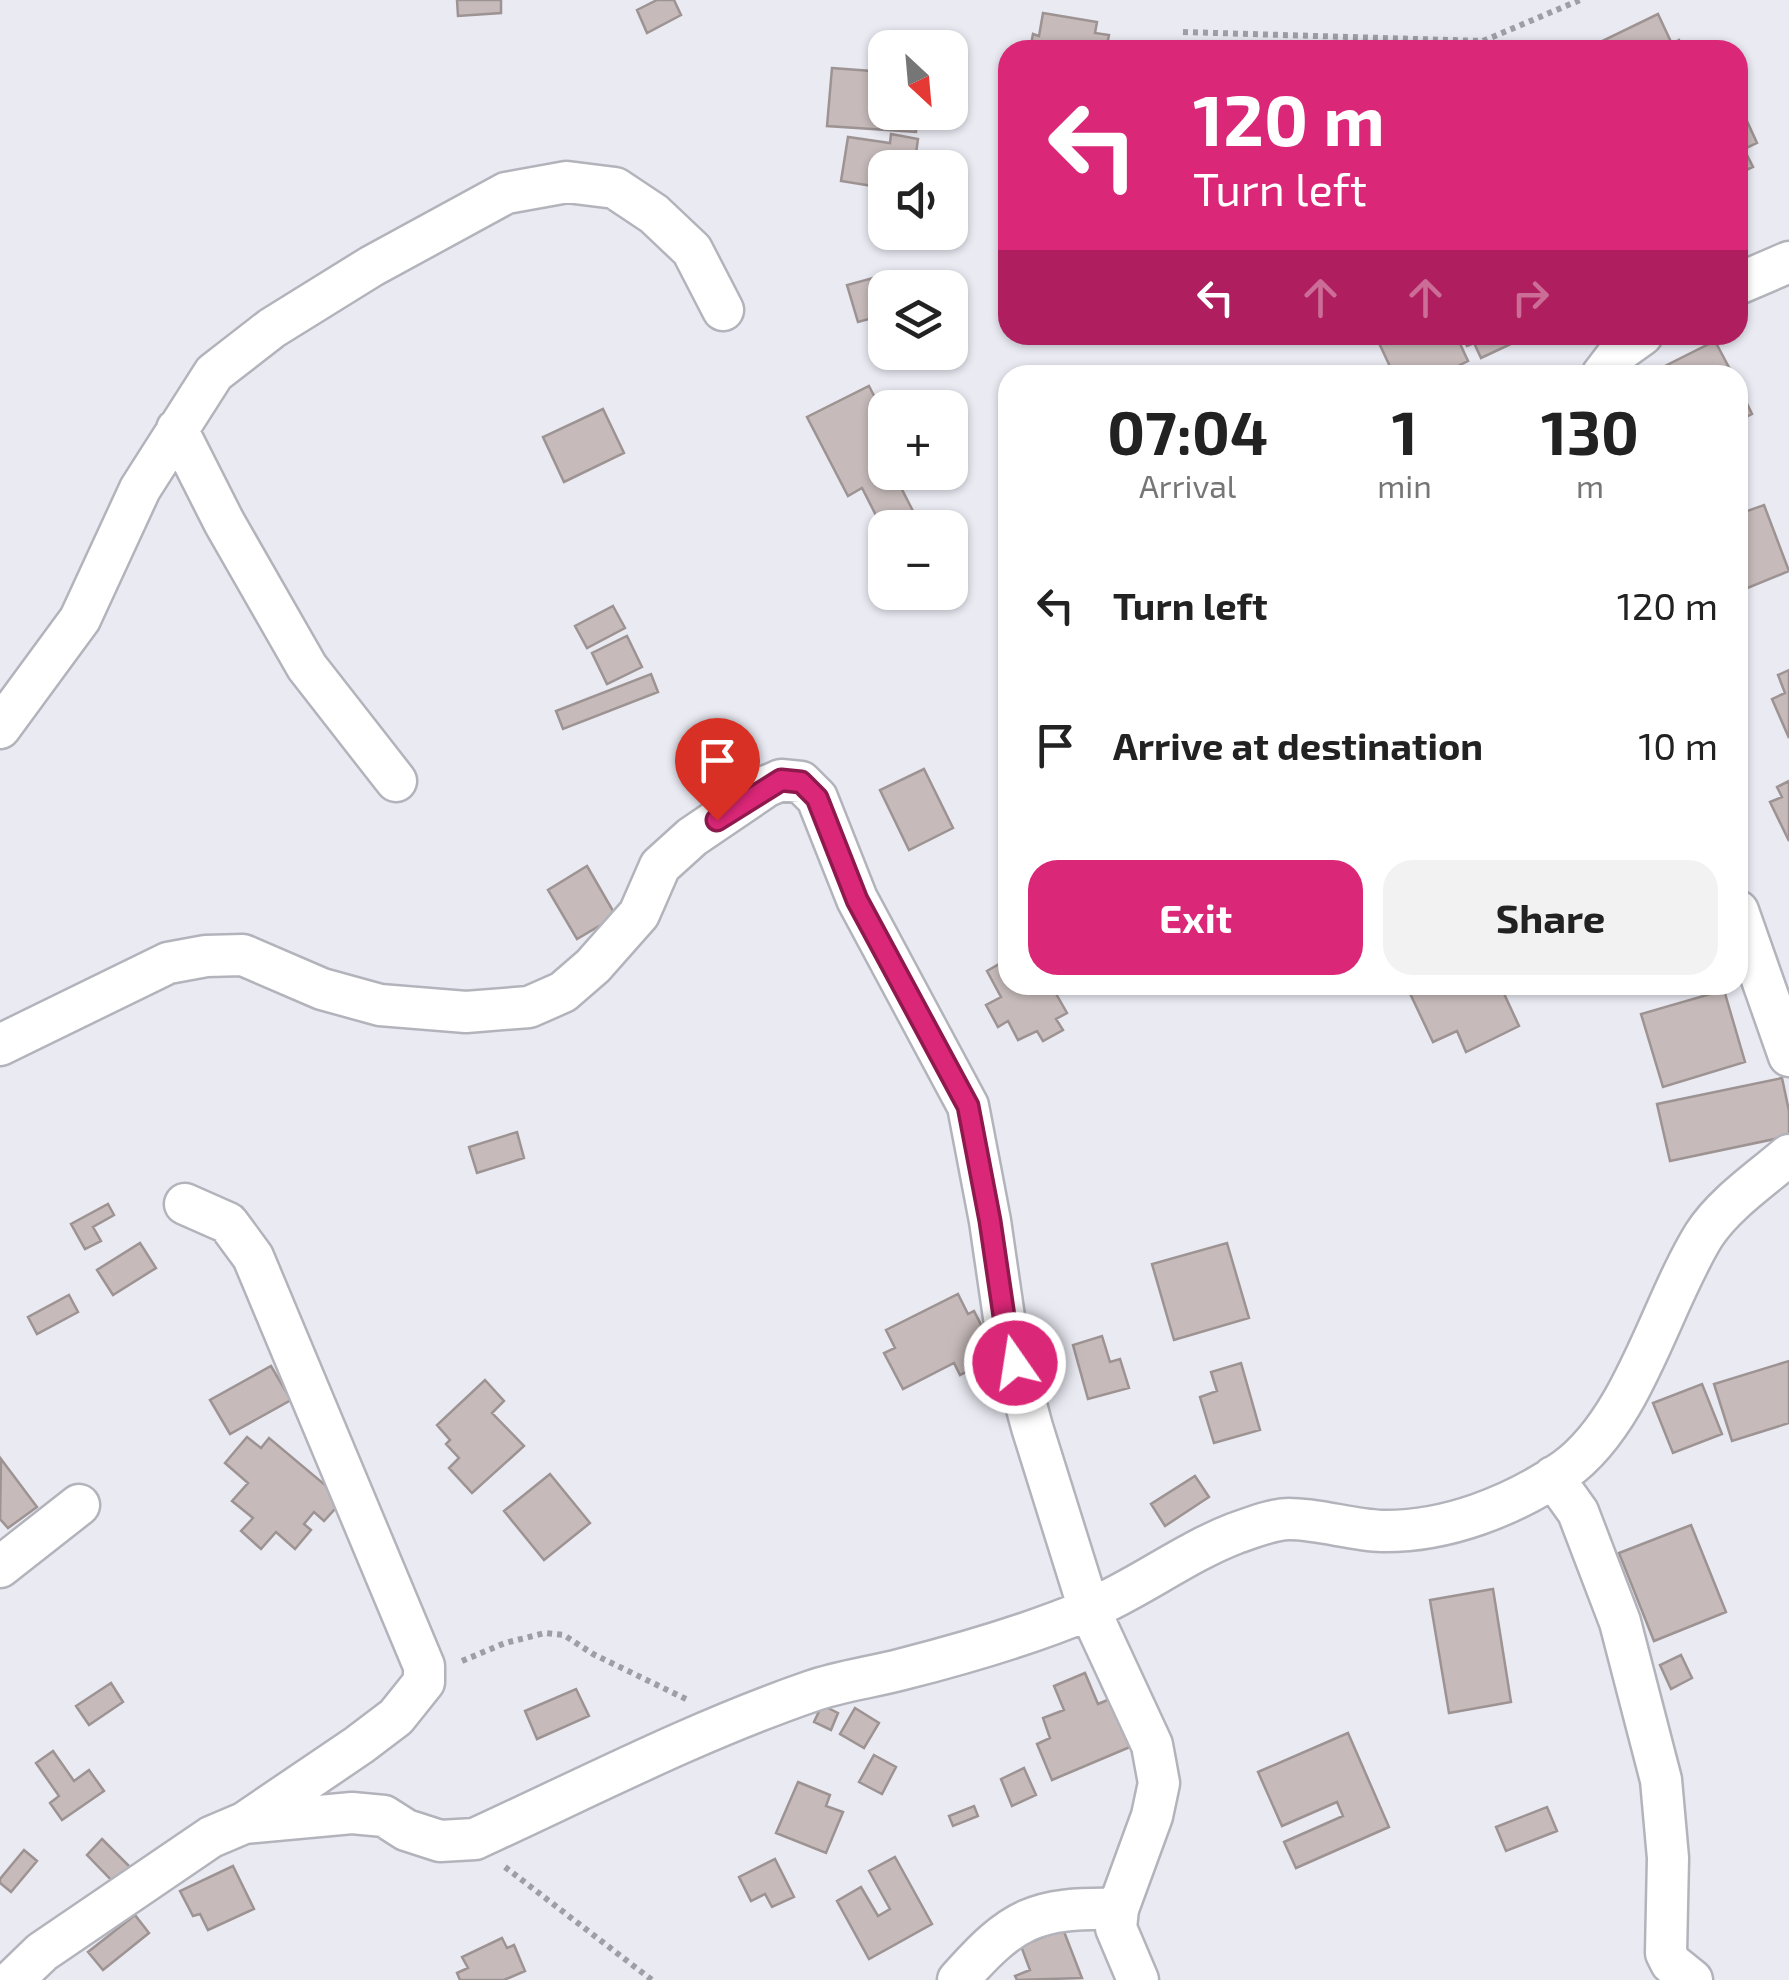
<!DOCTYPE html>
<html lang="en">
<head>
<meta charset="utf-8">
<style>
  :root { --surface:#fff; --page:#f2f2f2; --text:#222; --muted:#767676; --accent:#db2777 }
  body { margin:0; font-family:"Exo 2",sans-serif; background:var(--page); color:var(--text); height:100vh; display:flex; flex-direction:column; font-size:38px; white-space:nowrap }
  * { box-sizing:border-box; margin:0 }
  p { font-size:32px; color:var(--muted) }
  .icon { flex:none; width:55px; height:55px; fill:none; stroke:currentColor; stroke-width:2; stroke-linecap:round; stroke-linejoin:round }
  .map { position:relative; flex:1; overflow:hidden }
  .details { position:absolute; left:998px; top:365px; width:750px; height:630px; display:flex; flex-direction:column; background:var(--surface); border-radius:30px; box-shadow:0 2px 8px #0004 }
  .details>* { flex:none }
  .guide { position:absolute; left:998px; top:40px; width:750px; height:305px; border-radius:30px; box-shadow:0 2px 8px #0004; background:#db2777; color:#fff; overflow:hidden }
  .needle { width:65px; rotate:154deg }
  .buttons { position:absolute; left:868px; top:30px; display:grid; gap:20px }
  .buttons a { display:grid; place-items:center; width:100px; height:100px; border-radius:20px; background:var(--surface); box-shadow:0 2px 8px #0004; font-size:50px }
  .pin { position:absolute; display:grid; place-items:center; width:85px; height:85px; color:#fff; margin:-102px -42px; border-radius:50% 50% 50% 0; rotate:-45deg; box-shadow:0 0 10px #0007 }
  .pin .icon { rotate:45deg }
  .me { position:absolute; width:110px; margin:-55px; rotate:347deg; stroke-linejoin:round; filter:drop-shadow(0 0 8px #0008) }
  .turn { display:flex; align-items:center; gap:35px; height:210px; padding:0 30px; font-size:45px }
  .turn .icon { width:130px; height:130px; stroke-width:2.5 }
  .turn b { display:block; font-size:70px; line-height:85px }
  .lanes { display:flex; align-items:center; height:95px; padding:0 30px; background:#0003; justify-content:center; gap:50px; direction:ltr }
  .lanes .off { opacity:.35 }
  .eta { display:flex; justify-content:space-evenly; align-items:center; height:170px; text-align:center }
  .eta b { font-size:60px; font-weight:700; line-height:70px }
  .primary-button { display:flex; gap:20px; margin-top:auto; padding:20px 30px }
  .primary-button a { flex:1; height:115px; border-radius:30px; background:var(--accent); color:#fff; font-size:40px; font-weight:700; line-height:115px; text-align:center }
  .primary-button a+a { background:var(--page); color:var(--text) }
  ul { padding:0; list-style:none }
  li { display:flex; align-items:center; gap:30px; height:140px; padding:0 30px }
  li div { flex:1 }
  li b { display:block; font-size:38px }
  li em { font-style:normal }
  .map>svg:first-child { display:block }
  .building { fill:#c6bbba; stroke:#9d9392; stroke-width:2.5 }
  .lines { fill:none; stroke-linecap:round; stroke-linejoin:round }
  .minor-casing { stroke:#b3b3bc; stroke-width:45 }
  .path { stroke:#9e9ea5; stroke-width:6; stroke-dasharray:5 5; stroke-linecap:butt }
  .minor { stroke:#fff; stroke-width:40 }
  .route-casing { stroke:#8e194d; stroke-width:25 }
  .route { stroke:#db2777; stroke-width:18 }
</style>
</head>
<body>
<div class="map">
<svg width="1789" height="1980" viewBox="0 0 1789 1980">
  <rect width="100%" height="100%" fill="#eaeaf3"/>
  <path class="building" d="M457,0H501V13L458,16Z
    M657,0H674L681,15L647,33L637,10Z
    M1043,13L1097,22L1095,33L1109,35L1106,50H1030L1033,34L1039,36Z
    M1658,14L1672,44L1679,40L1684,50H1601L1598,43Z
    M832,68L885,72V112H917L916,132L827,126Z
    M1741,108L1757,143L1744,149L1753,167L1738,174V110Z
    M891,134L918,139L914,168H885V188L841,181L848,137L890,143Z
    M873,278L884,315L858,322L847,285Z
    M1396,335H1456L1468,361L1458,366L1462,375H1394L1379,343Z
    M1461,335H1530L1481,358L1474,343L1467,346Z
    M1715,341L1733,375H1652L1651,373Z
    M1145,368L1146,375H1073V372Z
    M1738,385L1752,414L1738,421Z
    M869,386L885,417V430L874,436L885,457V472H893L914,513L883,529L862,488L848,496L807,417Z
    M603,409L624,453L564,482L543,437Z
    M1764,505L1789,571L1738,592V511L1739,514Z
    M613,606L625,628L587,648L575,626Z
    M627,636L642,667L607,684L592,653Z
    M1789,670V738L1772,699L1785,693L1778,675Z
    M651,674L658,692L563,729L556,711Z
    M924,769L953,828L909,850L880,790Z
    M1789,781V841L1770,802L1782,797L1777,787Z
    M587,866L616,916L577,939L548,890Z
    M1008,959V985H1051L1067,1013L1056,1019L1063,1030L1043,1041L1037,1031L1018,1040L1008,1021L998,1027L986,1005L1001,997L987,971Z
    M1406,985H1500L1519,1026L1466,1052L1457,1031L1433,1042Z
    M1724,990L1745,1062L1663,1087L1641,1014Z
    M1782,1078L1789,1111V1136L1670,1161L1657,1104Z
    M517,1132L524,1158L477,1173L469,1147Z
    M108,1204L114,1215L93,1227L101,1241L85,1249L71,1224Z
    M140,1243L156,1268L113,1295L97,1270Z
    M1227,1243L1249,1318L1174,1340L1152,1264Z
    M958,1294L968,1314L974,1311L997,1356L960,1375L954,1363L903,1389L884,1353L895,1348L886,1330Z
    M69,1295L78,1312L37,1334L28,1317Z
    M1102,1336L1110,1362L1120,1359L1129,1388L1088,1399L1073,1345Z
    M1789,1361V1423L1732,1441L1714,1384Z
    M1241,1363L1260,1430L1214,1443L1200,1397L1217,1391L1211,1372Z
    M271,1366L291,1400L230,1434L210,1400Z
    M485,1380L504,1401L492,1413L524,1446L472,1493L449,1468L459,1458L446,1444L450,1440L437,1425Z
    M1702,1384L1722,1434L1673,1453L1653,1403Z
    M247,1437L261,1448L269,1438L343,1500L324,1521L314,1512L304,1524L311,1530L295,1549L276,1532L261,1549L241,1531L253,1518L232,1501L248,1483L225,1463Z
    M1,1459L37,1507L8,1528L0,1519Z
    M550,1474L590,1523L544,1560L504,1511Z
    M1195,1476L1209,1497L1165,1526L1151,1504Z
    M1691,1525L1726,1612L1654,1641L1619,1553Z
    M1493,1589L1511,1702L1449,1713L1430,1600Z
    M1681,1655L1692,1678L1671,1689L1660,1665Z
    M1085,1673L1098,1704L1117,1696L1137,1744L1052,1780L1037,1744L1050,1738L1043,1718L1064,1710L1054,1686Z
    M111,1683L123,1702L89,1725L76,1706Z
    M576,1689L589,1716L537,1739L525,1711Z
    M822,1705L838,1713L831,1730L814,1722Z
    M855,1708L879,1723L864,1748L840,1734Z
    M1348,1733L1389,1827L1296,1868L1284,1842L1343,1816L1337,1802L1282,1826L1258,1772Z
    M53,1751L74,1781L89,1770L104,1791L62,1820L50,1803L59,1796L36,1763Z
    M874,1755L896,1767L882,1794L859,1782Z
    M1024,1768L1036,1795L1012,1806L1001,1779Z
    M798,1782L830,1795L826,1806L843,1812L826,1853L776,1833Z
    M974,1806L978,1816L953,1826L949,1816Z
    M1547,1807L1557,1831L1506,1851L1496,1827Z
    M102,1839L135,1872L119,1888L87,1855Z
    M24,1850L37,1861L11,1892L0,1883V1879Z
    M895,1857L932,1924L869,1959L837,1901L861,1887L878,1916L890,1909L869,1871Z
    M775,1859L794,1897L772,1907L765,1894L751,1901L739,1877Z
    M233,1866L254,1909L208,1930L200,1914L193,1916L180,1891Z
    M135,1915L149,1933L103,1970L88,1952Z
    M1063,1929L1082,1978L1017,1980L1015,1976L1030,1970L1021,1946Z
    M502,1938L507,1948L514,1945L525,1971L504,1980H460L457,1973L468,1968L462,1957Z"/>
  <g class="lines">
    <defs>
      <path id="minor" d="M1738,284L1789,262
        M1602,375L1621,350L1642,335
        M177,429L224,522L307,667L396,781
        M0,728L80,619L140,489L214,373L272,328L372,266L506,193L567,182L615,188L654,214L692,250L723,310
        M1738,911L1789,1056
        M0,1045L168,963L206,956L243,955L322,989L380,1005L466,1012L529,1007L563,992L593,966L639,914L660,866L692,837L767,786L781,780L801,782L817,798L857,899L968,1106L990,1221L1006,1331L1032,1427L1089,1609L1152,1745L1159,1783L1152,1816L1118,1909L1116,1928L1138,1980
        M1553,1477L1578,1512L1620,1622L1661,1780L1668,1858L1666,1953L1671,1963L1692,1980
        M0,1567L79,1505
        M244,1823L352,1813L384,1816L406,1830L440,1841L475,1839C586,1788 696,1731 812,1691C841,1681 873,1677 903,1669C966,1653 1031,1634 1090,1609C1141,1587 1184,1553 1236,1533C1251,1528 1273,1519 1289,1519C1320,1519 1351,1530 1382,1531C1446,1532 1513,1506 1565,1470C1634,1420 1660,1306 1704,1235C1724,1204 1761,1179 1789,1155
        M13,1980L42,1952L211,1837L244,1823L359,1745L396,1717L424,1682V1666L253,1257L228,1223L185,1204
        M958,1980C1013,1918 1034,1907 1118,1909"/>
    </defs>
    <use href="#minor" class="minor-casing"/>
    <path class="path" d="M1183,32L1483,41L1580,0
      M462,1661L505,1643L545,1633L564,1635L593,1654L688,1700
      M505,1867L652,1980"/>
    <use href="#minor" class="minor"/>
  </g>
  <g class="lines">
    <defs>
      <path id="route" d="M717,820L781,780L801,782L817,798L857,900L968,1106L990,1221L1006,1330L1015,1363"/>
    </defs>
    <use href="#route" class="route-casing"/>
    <use href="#route" class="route"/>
  </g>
</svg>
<div class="buttons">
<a><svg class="needle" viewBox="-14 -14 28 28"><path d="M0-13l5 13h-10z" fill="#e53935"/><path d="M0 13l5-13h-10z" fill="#767676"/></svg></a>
<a><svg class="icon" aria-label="sound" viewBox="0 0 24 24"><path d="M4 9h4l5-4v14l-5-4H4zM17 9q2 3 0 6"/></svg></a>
<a><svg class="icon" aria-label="layers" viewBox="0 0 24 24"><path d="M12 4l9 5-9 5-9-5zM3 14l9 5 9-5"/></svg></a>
<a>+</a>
<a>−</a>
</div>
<div class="pin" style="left:717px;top:820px;background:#d93025"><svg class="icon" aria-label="arrive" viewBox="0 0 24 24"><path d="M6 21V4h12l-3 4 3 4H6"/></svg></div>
<svg class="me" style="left:1015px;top:1363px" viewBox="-20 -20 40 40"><circle r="17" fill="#db2777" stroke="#fff" stroke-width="3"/><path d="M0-11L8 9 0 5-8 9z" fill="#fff"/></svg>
<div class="guide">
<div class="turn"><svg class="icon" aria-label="left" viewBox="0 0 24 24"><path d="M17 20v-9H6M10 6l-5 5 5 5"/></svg><div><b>120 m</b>Turn left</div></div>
<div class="lanes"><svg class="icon" aria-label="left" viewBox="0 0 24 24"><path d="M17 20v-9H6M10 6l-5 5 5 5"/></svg><svg class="icon off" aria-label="ahead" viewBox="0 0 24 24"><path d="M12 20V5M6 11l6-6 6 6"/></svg><svg class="icon off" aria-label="ahead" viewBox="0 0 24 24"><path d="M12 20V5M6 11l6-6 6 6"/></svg><svg class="icon off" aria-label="right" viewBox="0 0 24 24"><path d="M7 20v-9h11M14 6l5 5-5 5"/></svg></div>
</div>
<section class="details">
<div class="eta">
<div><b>07:04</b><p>Arrival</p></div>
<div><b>1</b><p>min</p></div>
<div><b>130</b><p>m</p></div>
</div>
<ul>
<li><svg class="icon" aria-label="left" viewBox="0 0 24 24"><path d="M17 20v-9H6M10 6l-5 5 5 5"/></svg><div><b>Turn left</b></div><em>120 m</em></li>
<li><svg class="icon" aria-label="arrive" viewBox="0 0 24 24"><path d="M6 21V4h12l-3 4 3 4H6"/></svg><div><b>Arrive at destination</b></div><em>10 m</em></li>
</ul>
<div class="primary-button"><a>Exit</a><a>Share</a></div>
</section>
</div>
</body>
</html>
